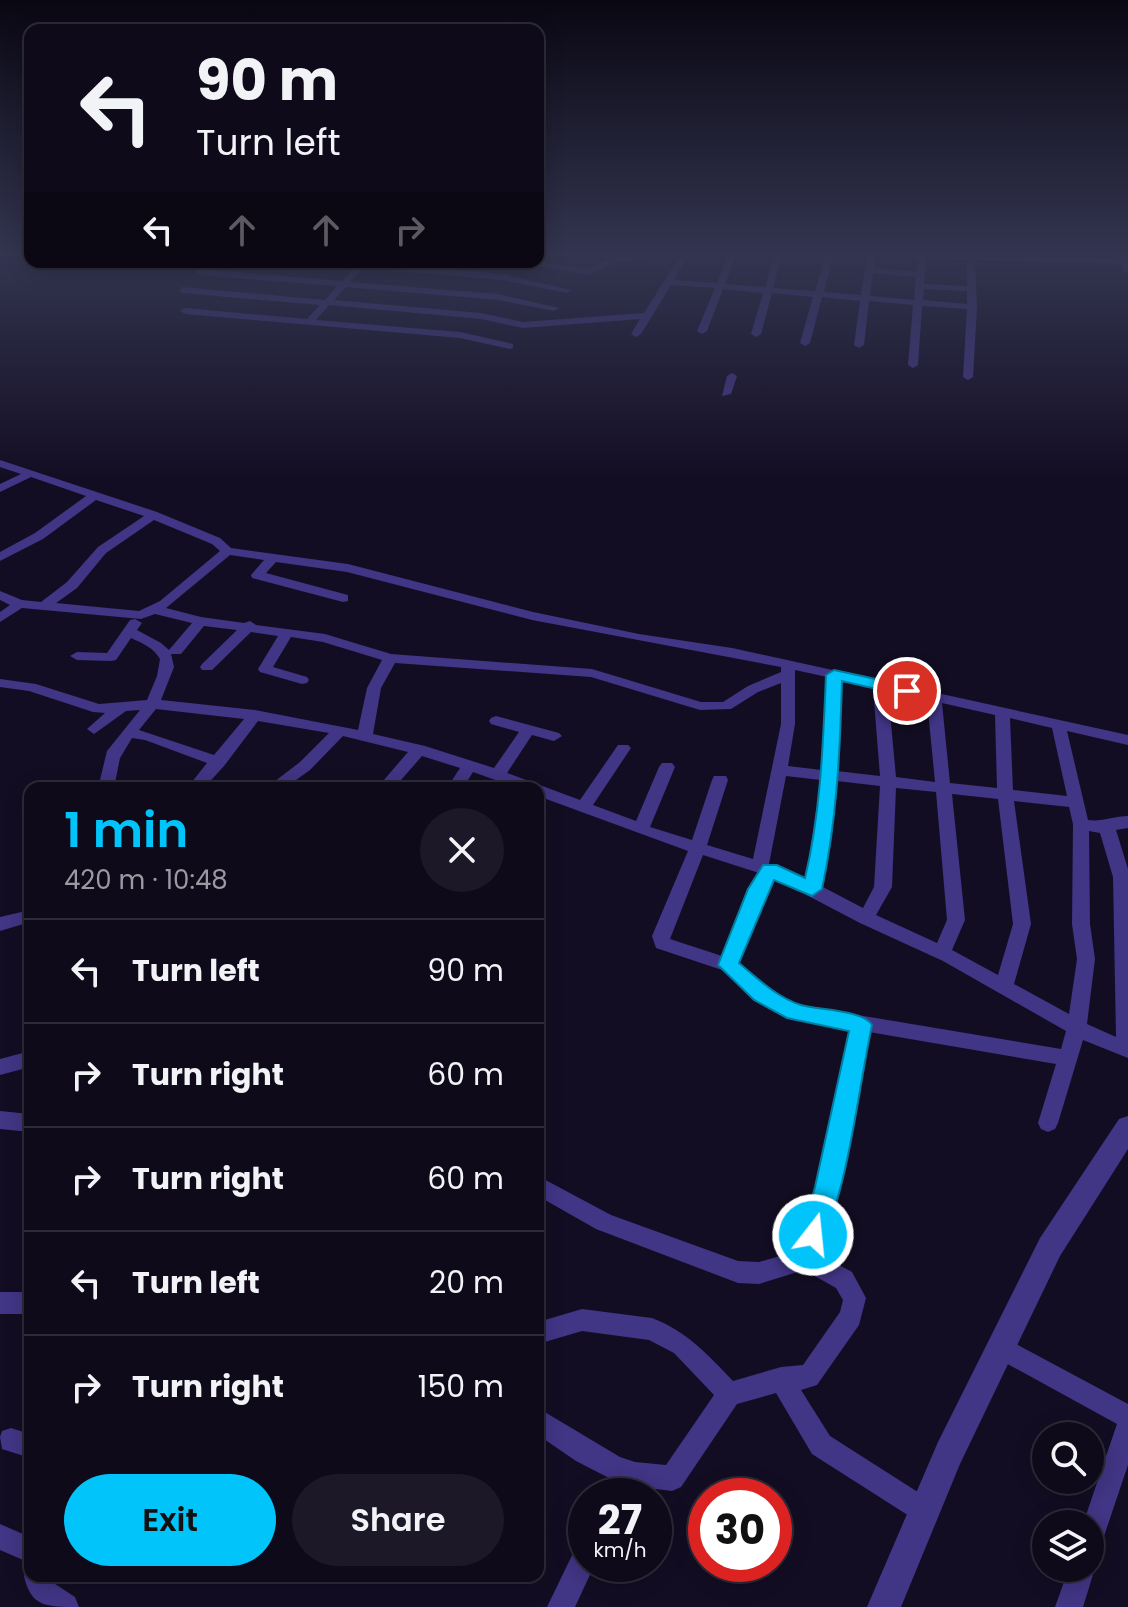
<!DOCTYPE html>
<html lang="en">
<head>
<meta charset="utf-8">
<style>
  :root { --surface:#0e0a1a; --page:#1c1827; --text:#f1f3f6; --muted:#9b9aa2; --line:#2e2b39; --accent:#00c4fa }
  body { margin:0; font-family:Poppins,sans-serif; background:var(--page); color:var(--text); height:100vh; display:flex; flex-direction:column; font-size:30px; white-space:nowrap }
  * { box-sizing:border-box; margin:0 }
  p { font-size:26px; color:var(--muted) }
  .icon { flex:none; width:44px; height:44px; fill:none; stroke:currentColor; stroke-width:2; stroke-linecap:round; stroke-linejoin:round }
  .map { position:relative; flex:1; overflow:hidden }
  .sheet { position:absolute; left:24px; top:782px; width:520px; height:800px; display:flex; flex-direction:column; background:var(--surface); border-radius:16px; box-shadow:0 4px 20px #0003,0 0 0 2px var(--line) }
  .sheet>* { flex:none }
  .banner { position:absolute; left:24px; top:24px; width:520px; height:244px; border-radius:16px; box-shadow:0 4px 20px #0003,0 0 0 2px var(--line); background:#0e0a1a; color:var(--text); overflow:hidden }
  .fabs { position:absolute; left:1032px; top:1422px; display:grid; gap:16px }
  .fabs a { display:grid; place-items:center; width:72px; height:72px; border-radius:50%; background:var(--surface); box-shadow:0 4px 20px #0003,0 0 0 2px var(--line); font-size:40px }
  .speed { position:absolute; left:568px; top:1478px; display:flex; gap:16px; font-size:40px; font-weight:700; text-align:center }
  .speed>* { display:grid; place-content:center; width:104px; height:104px; border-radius:50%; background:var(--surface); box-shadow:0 4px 20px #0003,0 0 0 2px var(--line); line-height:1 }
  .speed small { font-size:20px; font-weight:400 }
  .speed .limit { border:12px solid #d22; background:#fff; color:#111 }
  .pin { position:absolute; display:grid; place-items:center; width:68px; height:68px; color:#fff; margin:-34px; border:4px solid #fff; border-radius:50%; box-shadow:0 2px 8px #0007 }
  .me { position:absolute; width:88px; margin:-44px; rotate:16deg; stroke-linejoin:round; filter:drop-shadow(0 0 6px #0008) }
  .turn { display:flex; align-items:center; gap:28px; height:168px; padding:0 40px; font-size:36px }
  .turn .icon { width:104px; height:104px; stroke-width:2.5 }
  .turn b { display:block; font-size:56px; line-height:68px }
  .lanes { display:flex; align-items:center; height:76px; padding:0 40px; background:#0003; justify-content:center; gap:40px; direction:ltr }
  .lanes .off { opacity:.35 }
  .round { display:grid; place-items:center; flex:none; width:84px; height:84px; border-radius:42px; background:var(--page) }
  .head { display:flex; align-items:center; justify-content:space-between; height:136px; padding:0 40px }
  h1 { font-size:48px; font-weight:600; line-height:60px; color:var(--accent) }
  .action { display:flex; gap:16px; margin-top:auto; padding:16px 40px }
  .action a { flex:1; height:92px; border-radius:48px; background:var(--accent); color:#111; font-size:32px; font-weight:600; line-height:92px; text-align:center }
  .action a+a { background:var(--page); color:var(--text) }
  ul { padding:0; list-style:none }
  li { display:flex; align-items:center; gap:24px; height:104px; padding:0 40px; border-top:2px solid var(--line) }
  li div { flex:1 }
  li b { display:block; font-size:30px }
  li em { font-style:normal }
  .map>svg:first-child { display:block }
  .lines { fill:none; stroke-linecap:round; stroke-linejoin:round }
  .minor { fill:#413585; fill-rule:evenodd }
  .tertiary { fill:#413585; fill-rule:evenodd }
  .route { fill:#00c4fa; stroke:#007fa2; stroke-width:2 }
</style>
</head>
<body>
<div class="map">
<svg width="1128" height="1607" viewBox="0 0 1128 1607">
  <rect width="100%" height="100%" fill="#130d23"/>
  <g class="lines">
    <path class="minor" d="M602,256H643L629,263L618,261L589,275L517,262H538L588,269L608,259Z
      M680,256H688L674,280L717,283L728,256H736L725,284L765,287L774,256H782L773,288L815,291L825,256H833L824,292L861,295L867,256H875L874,268L916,272L918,259L910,256L1125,259L1128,260V264L975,260L977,307L973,377L968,380L963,377L967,309L922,306L918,365L913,368L908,365L913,305L869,301L864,345L859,348L854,345L860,301L822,297L810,343L805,346L800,343L813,297L772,293L761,334L756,337L751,334L763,293L723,289L707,331L702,334L697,331L715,288L671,285L641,334L636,337L631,334L640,319L523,328L481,319L329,305L316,320L460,332L513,344V348L510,349L460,338L185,314L180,311L185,308L307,319L320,305L183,293L179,290L183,287L325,300L337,286L199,275L195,272L199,269L342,281L354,268L311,262H368L502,274L571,290L567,293L502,280L363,268L350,282L498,294L559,308L554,311L498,300L346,287L334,300L481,313L523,322L644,313ZM926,259L967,260V286L924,284ZM873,273L916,277L914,300L870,296ZM924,289L967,291V304L923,300Z
      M732,373L737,376L731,394L722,396L727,376Z
      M0,460L157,512L220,538L231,548L348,564L533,612L639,634L732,648L1128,735V745L1067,731L1088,820C1103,822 1113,816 1128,816V828L1116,830L1128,869V1058L1083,1040L1058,1123L1055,1129L1048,1132L1041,1129L1038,1123L1056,1064L869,1032L838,1187L819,1254L852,1272L866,1298L859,1325L817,1385L801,1390L830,1436L935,1503L939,1512L935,1521L926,1525L917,1521L812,1454L776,1393L737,1404L681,1487L672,1491L632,1486L627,1496H601L609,1478L576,1461L538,1435V1408L620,1457L635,1462L666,1465L714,1395L674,1353L649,1340L582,1331L538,1344V1322L582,1309L652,1318C688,1332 707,1354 733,1381L781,1367L803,1365L840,1312L843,1300L836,1288L804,1270L759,1284L738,1283L596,1229L538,1196V1176L611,1215L738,1261L759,1262L797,1251L816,1187L851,1029L787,1017L754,999L722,970L656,948L652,936L688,851L538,796V788H518L473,772L463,788H447L460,768L422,756L394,788H377L408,752L343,736L310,770L285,788H266L300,762L329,733L258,721L224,766L204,788H187L207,763L145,740L132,738L120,758L114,788H98L107,751L140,710L126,711L94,734L87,729L105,713L93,712L29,691L0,687V679L36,684L99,704L147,700L157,676L160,659C154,648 142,643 131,638L116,660L111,661L77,660L70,656L77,652L107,653L130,620L135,619L142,623L137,630L161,643L169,650L192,623L155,614L141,619L22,608L0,622V612L10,605L0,600V591L22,600L41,602L67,582L98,547L144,516L96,500L43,539L0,561V552L35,533L86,496L31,477L0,492V484L21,474L0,467ZM154,520L212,544L220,551L160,601L139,611L56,603L77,588L106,553ZM230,555L264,560L251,575L252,578L343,602L348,601V595L266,573L276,562L347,572L532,620L781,667V672L748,686L723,702H701L592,669L391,654L325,634L256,625L250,621L244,623L201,617L166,608ZM204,626L237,630L202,664L200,667L202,670H212L251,632L278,636L258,669L260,672L302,684L307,683L309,680L307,677L273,667L291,637L323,642L382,660L367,688L358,730L255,710L161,700L174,667L171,654H181ZM395,663L591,677L700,710L731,709L758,692L781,683V724L753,859L707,845L728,780L726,776H714L712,780L692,840L650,827L675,767L672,763H662L659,767L636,821L593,805L631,748L628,745H618L580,800L507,773L532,735L554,741L562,736L559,733L496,716L491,718L489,721L491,724L519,732L494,768L425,746L373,734L381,688ZM795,670L827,677L822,770L788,766L795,724ZM841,681L873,688L880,776L837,771ZM888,691L927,700L935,782L896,777ZM942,703L995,715L997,788L950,783ZM156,709L244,719L214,755L139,730ZM1010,718L1052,728L1067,796L1013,790ZM786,776L821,780L806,878L769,864ZM837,781L880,786L874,887L863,908L821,886ZM896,788L936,792L947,920L937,943L876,915L892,887ZM952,794L998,799L1013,924L998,975L952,950L965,920ZM1014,801L1069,807L1073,824L1072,924L1077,959L1069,1014L1014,984L1031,924ZM1089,831L1100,833L1113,877L1116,1037L1087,1024L1095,959L1090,924ZM703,855L759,873L749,889L722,956L670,939ZM774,878L860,923L943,961L1066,1031L1061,1049L798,1005L768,989L738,963L766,890Z
      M30,910V922L0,931V917Z
      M30,1051V1067L0,1075V1059Z
      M0,1111L30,1114V1132L0,1129Z
      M0,1292H30V1314H0Z
      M1001,1336L1128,1404V1465L1099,1551L1090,1555V1524H1083L1117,1424L993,1356L989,1348L993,1340Z
      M11,1428L30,1434V1458L2,1449L0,1437L2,1431Z
      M0,1524L30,1537V1563L0,1550Z
      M586,1541V1564H595L575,1607H547L577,1545Z
      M1090,1558L1095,1568L1083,1607H1055L1069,1568H1090Z
      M30,1566V1576H50L52,1582L75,1597L79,1607C46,1607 31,1607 24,1576Z"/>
    <path class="tertiary" d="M1120,256H1128V274L1123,271Z
      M1128,1116V1149L1060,1256L960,1464L901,1607H867L938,1442L1040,1238L1119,1119Z"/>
  </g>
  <linearGradient id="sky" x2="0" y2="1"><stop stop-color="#0a0713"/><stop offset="0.53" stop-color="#333550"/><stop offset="1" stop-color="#333550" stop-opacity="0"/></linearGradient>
  <rect width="1128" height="480" fill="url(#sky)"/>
  <path class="route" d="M834,670L913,687L915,691L907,696L842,681C840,752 837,819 822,889L812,896L774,880L739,963C758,979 778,998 801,1005C818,1010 864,1010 872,1025C858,1091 849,1182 822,1243L813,1246L804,1243L801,1235L815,1187L849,1031L787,1018L754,1000L718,965L748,889L763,865H777L805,878C821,810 823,744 826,675Z"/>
</svg>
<div class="fabs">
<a><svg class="icon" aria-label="search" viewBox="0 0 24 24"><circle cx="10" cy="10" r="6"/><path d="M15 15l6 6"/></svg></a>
<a><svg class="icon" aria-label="layers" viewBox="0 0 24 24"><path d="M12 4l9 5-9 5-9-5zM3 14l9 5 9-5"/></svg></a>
</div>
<div class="speed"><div>27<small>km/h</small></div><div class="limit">30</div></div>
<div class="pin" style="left:907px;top:691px;background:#d93025"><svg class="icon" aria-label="arrive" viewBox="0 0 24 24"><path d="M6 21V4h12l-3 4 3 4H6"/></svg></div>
<svg class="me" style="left:813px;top:1235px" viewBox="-20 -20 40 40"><circle r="17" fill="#00c4fa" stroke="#fff" stroke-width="3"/><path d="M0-11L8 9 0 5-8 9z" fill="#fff"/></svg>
<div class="banner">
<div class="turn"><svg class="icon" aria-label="left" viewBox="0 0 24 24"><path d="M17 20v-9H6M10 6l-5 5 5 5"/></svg><div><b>90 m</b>Turn left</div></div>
<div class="lanes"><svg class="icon" aria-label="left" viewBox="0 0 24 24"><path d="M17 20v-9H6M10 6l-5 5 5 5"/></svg><svg class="icon off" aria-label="ahead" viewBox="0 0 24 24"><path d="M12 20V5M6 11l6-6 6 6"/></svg><svg class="icon off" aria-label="ahead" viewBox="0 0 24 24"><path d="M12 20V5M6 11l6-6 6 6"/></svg><svg class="icon off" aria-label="right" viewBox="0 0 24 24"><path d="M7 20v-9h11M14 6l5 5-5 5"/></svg></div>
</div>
<section class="sheet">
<div class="head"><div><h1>1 min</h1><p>420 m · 10:48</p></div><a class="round"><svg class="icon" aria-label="close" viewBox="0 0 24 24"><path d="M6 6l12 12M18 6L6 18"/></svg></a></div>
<ul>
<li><svg class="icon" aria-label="left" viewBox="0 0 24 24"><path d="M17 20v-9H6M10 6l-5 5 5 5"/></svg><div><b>Turn left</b></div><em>90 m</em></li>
<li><svg class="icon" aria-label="right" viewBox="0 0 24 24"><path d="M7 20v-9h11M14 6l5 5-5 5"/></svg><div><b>Turn right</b></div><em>60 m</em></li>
<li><svg class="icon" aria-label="right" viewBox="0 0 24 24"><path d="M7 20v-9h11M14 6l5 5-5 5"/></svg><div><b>Turn right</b></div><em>60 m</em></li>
<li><svg class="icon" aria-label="left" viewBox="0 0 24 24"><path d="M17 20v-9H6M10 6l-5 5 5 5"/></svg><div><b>Turn left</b></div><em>20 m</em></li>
<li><svg class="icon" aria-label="right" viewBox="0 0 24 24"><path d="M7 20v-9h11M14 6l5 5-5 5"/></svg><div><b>Turn right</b></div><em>150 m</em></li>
</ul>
<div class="action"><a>Exit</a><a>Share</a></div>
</section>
</div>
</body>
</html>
